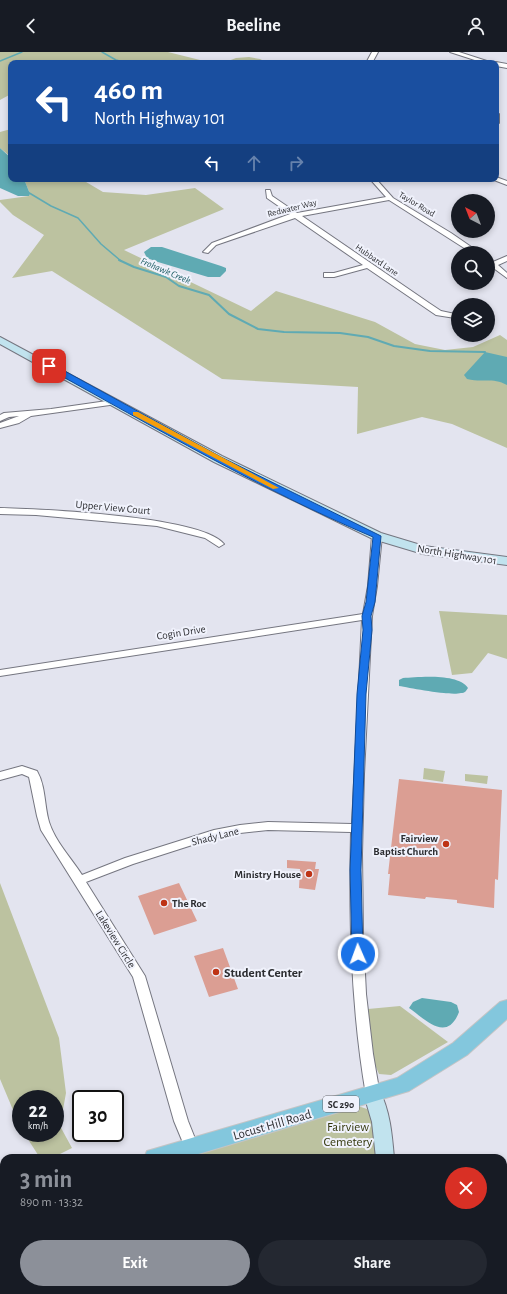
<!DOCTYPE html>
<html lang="en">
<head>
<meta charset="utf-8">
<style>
  :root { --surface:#171b24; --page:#242831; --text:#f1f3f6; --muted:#9ea1a6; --accent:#8c9099 }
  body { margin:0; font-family:"Alegreya Sans",sans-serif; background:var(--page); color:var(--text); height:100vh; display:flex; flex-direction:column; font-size:15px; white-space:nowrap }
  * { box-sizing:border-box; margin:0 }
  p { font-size:13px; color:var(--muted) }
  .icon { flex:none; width:22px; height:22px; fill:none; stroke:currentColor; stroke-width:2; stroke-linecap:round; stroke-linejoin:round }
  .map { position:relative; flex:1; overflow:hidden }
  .details { position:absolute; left:0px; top:1102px; width:507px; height:140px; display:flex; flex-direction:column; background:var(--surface); border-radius:12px 12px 0 0; box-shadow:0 2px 6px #0003 }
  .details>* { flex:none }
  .banner { position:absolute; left:8px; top:8px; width:491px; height:122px; border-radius:8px; box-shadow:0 2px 6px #0003; background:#1a4fa0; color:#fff; overflow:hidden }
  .needle { width:26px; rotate:318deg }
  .fabs { position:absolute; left:451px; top:142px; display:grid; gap:8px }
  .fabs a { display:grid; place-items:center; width:44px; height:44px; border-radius:50%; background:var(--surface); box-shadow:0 2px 6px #0003; font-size:20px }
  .speed { position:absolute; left:12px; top:1038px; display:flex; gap:8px; font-size:20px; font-weight:700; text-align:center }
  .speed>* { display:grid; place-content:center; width:52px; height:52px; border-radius:50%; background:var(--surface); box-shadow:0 2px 6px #0003; line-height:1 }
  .speed small { font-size:10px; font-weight:400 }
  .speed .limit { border:2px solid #111; border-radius:6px; background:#fff; color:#111 }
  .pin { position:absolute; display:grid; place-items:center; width:34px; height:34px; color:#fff; margin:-17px; border-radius:8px; box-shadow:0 2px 6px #0006 }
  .me { position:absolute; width:44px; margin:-22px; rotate:358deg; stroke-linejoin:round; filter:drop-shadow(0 0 3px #0008) }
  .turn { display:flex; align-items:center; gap:14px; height:84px; padding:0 20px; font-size:18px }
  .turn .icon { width:52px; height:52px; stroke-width:2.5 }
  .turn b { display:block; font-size:28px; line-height:34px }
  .lanes { display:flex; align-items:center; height:38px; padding:0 20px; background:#0003; justify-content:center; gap:20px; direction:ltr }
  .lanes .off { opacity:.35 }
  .round { display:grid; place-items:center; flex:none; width:42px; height:42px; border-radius:21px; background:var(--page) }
  .headline { display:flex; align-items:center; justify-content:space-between; height:68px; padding:0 20px }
  h1 { font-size:24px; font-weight:700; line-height:30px; color:var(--accent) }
  .action { display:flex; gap:8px; margin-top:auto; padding:8px 20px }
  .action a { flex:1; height:46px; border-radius:24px; background:var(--accent); color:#fff; font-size:16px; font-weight:700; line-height:46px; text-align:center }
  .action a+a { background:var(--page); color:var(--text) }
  header { display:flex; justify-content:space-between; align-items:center; height:52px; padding:0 20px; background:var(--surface); font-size:18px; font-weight:700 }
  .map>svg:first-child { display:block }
  .green { fill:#bcc2a0 }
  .water { fill:#5faab3 }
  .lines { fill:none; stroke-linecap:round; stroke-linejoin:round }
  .stream-far1 { stroke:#5faab3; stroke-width:1.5 }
  .stream { stroke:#5faab3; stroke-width:2 }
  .building { fill:#db9e93 }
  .street-casing { stroke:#757680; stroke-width:2 }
  .secondary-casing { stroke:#757680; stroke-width:2 }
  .primary-casing { stroke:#c4c4c5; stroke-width:2 }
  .street { fill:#fff; fill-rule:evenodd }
  .secondary { fill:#c1e3ee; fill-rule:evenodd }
  .primary { fill:#83c7dd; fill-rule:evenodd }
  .route { fill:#1a73e8; stroke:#114b97 }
  .slow { fill:#f59e0b }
  .poi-dot { fill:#be3315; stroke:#f0f2fc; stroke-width:1.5 }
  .labels { text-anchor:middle; stroke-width:4; stroke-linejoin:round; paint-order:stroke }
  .far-street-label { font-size:9px; fill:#2c2d31; stroke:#f0f2fc }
  .far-water-label { font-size:10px; font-style:italic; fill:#226067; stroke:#f0f2fc }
  .shield { fill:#f0f2fc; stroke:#67686e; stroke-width:1 }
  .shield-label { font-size:10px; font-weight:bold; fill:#2c2d31 }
  .street-label { font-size:11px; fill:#2c2d31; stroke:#f0f2fc }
  .poi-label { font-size:11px; font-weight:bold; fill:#2c2d31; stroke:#f0f2fc; text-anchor:end }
  .near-poi-label { font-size:13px; font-weight:bold; fill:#2c2d31; stroke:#f0f2fc; text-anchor:start }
  .near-street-label { font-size:13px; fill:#2c2d31; stroke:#f0f2fc }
  .near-park-label { font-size:13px; fill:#33380c; stroke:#f0f2fc }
</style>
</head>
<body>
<header><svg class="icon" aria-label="back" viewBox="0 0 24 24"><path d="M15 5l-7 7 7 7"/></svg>Beeline<svg class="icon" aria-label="person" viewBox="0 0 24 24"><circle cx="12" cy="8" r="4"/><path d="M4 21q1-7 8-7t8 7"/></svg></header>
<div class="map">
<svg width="507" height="1242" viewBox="0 0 507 1242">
  <rect width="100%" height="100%" fill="#e3e4ef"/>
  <path class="green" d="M0,0H168L212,11H11V42L0,48Z
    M249,5L260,7L268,11H223L236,6Z
    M11,77V105L0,96V80Z
    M24,127H81L103,140L146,143L195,136L224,157L124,198L251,259L276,239L375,270L415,292L445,298L473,295L500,283L507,288V396L452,372L422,365L357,382L358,335L222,327L52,219L12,226L44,183L13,163L0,150V148L29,144L30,142Z
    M439,559L507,563V607L488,601L472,621L452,623Z
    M424,716L445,719L443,730L423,727Z
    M465,722L488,724L487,732L465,729Z
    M0,831L59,986L66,1041L60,1074L72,1096L52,1106H40L24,1081H55V1047H21V1077L0,1027Z
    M400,954L448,990L391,1023L379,1022L371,1004L368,957Z
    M355,1053L367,1057L375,1069L378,1106H197L196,1102Z
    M0,1176L4,1185V1238H28L29,1242H0Z
    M270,1238H389V1242H284Z"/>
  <path class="water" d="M0,96L11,106V127H24L30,142L29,144H18L0,136Z
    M151,195H162L221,214L226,216V219L220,225H208L158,210L147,206L144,200Z
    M485,300L507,305V333C492,325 482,331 467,327L464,323Z
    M403,626C419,625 458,621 468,636C466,639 465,641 461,641C450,644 411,636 399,634V628Z
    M422,946L451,950L457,953L459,960C447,991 426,968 409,956L413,950Z"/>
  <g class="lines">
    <path class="stream-far1" d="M102,0L116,8L127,11
      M0,9L22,0
      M26,139L51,154L78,166L101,192L121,209"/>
    <path class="stream" d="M119,208L134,215L166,225L179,234L209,243L229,262L258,277L284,280L340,281L368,285L394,294L430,299L485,300"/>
  </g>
  <path class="building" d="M399,727L502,738L498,828L495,827L494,856L457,851V848L426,845L425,847L388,843L390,822H388Z
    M287,808L316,810L315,817H319L315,838L299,836L300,817L287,816Z
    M179,831L197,869L154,883L138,844Z
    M223,896L238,937L209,945L194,904Z"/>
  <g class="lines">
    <defs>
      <path id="street" d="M372,0H378L372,11H366Z
        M450,0H459L493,11H484Z
        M496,10L507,12V16L496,14V11H494Z
        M496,60L499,62V71L496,73Z
        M496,125L507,129V133L494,128L493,127H496Z
        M370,127H376L393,146L451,181L480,201H472L389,148L302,164L429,251L441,259L455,262V266L436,263L367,216L334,225H324V221H334L363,213L295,166L216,193L208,201L203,200L212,191L290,162L267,146L266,138H270L272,144L297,161L386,145Z
        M507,204V209L498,213L507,221V226L488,212V207L493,210Z
        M114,348H117V352L31,364L19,371L0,376V371L19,364L9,365L0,369V363L4,361L51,357Z
        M0,456C40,457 202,464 224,492L219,495L205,486L157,474L36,463L0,462Z
        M377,481L382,484L377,534L372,564L364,722L362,802L363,881L366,942L373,1002L380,1043L378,1047L373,1049L368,1047L366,1043C351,956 349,868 351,780L268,778L240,781L214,786L133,812L86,830L145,924L188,1069L198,1094L196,1098L191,1100L186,1098L174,1069L133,925L41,778L37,764L29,725L22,722L0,728V720L22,714L37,719C46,735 44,753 49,770C55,789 71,806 82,823L125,806L214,778L240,773L268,770L352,772L362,568L0,624V618L363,562L368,534L372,484Z
        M137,1238H152L153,1242H138Z"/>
      <path id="secondary" d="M0,285L222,404L381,481L424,494L507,505V513L423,502L373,487L214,410L0,292Z
        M373,1035L379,1037C390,1059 392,1082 394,1106H376L372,1070L364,1043L367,1037Z
        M386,1238H406L407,1242H387Z"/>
      <path id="primary" d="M507,948V967L467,1003L409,1039L185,1106H144L147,1099L154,1097L397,1026L453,991L500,950Z
        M4,1136V1156L0,1157V1137Z"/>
    </defs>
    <use href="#street" class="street-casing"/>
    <use href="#secondary" class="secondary-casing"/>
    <use href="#primary" class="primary-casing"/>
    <use href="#street" class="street"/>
    <use href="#secondary" class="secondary"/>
    <use href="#primary" class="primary"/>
  </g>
  <path class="route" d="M47,312H52L221,405L381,484L375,550L371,564L372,578L366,642L361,818L363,902L361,906H354L352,902L350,818L357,642L363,578L362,564L366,550L373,485C260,437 154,375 47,316Z"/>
  <path class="slow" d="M133,360H138L279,436L273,437L133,363Z"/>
  <g class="poi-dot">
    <circle cx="446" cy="792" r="4"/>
    <circle cx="309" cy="822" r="4"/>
    <circle cx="164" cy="851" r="4"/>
    <circle cx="216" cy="920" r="4"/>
  </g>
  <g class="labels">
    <g class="far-street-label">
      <text transform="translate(417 152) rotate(31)" y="3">Taylor Road</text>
      <text transform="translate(292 156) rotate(-14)" y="3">Redwater Way</text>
      <text transform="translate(377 208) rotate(34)" y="3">Hubbard Lane</text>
    </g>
    <g class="far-water-label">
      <text transform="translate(166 218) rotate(23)" y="4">Frohawk Creek</text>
    </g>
    <rect class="shield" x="323" y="1044" width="36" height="16" rx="3"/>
    <g class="shield-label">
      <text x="341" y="1056">SC 290</text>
    </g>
    <g class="street-label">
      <text transform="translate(113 455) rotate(5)" y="4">Upper View Court</text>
      <text transform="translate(457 502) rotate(9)" y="4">North Highway 101</text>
      <text transform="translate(181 580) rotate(-9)" y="4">Cogin Drive</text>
      <text transform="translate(215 784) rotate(-14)" y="4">Shady Lane</text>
      <text transform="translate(116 887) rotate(58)" y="4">Lakeview Circle</text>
    </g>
    <g class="poi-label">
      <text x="438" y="790">Fairview<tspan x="438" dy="13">Baptist Church</tspan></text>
      <text x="301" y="826">Ministry House</text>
      <text x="172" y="855" text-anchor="start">The Roc</text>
    </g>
    <g class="near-poi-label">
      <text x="224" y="925">Student Center</text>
    </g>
    <g class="near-street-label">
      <text transform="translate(272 1072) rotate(-16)" y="5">Locust Hill Road</text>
    </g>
    <g class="near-park-label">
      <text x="348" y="1079">Fairview<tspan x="348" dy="15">Cemetery</tspan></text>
    </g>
  </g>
</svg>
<div class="fabs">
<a><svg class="needle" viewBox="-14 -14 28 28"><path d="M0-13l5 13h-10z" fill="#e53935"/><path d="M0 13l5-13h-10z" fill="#9ea1a6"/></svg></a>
<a><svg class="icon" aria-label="search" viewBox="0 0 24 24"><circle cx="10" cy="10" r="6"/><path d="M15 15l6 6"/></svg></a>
<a><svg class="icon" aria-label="layers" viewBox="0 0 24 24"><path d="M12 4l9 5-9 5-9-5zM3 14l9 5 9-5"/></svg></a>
</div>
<div class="speed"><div>22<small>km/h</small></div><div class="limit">30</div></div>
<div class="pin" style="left:49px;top:314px;background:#d93025"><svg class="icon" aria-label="arrive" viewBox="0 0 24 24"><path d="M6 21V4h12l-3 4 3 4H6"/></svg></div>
<svg class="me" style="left:358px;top:902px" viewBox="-20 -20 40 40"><circle r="17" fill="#1a73e8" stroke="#fff" stroke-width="3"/><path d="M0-11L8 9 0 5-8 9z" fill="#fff"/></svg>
<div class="banner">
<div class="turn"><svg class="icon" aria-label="left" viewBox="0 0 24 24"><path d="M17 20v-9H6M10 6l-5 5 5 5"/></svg><div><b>460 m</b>North Highway 101</div></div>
<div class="lanes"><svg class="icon" aria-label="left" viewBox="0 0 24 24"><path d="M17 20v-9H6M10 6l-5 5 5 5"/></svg><svg class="icon off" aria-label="ahead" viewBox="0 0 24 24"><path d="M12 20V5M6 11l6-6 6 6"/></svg><svg class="icon off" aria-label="right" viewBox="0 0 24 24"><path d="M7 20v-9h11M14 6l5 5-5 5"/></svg></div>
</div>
<section class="details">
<div class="headline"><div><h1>3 min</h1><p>890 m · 13:32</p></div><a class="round" style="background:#d93025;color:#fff"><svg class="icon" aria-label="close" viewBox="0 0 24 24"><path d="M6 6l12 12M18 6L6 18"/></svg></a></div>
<div class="action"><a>Exit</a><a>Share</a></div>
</section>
</div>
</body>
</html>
